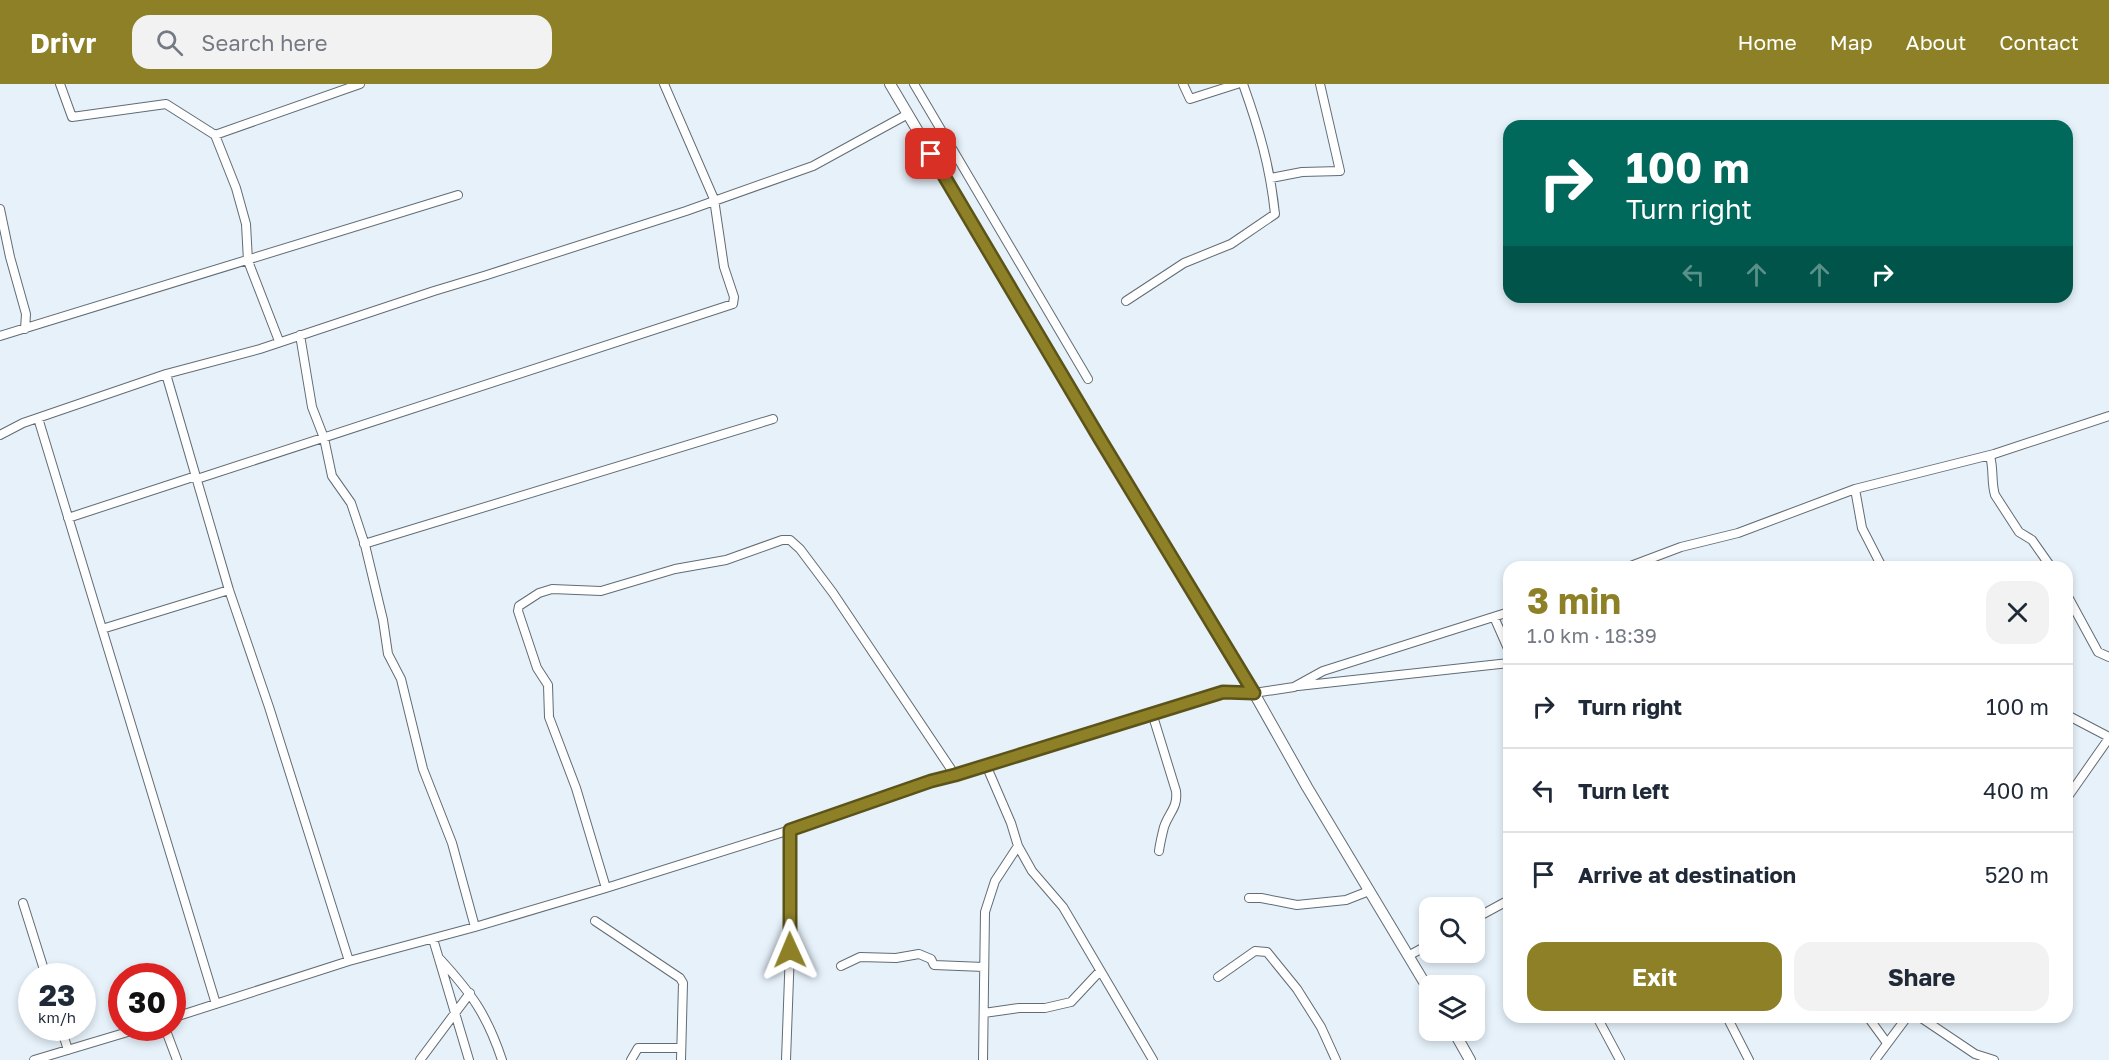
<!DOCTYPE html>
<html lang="en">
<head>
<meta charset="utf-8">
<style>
  :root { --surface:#fff; --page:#f2f2f3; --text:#1f2937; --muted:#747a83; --line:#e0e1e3; --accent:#8d8027 }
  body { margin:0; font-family:"Golos Text",sans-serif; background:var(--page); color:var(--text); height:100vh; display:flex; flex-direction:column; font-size:22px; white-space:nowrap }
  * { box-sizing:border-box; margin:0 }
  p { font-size:20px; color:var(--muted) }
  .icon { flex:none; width:33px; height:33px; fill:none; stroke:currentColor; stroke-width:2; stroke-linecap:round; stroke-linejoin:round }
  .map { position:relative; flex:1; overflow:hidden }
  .panel { position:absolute; left:1503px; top:477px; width:570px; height:462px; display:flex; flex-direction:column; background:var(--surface); border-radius:18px; box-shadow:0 3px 9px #0003 }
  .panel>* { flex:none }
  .banner { position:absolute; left:1503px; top:36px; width:570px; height:183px; border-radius:18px; box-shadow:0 3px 9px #0003; background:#00695c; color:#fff; overflow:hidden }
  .controls { position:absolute; left:1419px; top:813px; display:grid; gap:12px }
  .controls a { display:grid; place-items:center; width:66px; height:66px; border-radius:12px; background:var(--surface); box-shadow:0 3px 9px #0003; font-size:30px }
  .speed { position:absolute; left:18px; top:879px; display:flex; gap:12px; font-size:30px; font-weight:700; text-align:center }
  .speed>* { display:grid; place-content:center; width:78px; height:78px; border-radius:50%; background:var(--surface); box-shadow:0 3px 9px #0003; line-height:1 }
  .speed small { font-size:15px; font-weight:400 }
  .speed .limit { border:9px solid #d22; background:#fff; color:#111 }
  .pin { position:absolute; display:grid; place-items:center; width:51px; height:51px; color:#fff; margin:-26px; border-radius:12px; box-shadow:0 3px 9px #0006 }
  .me { position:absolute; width:66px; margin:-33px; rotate:359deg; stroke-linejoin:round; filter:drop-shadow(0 0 4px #0008) }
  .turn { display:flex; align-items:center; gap:21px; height:126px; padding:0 24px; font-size:27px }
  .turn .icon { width:78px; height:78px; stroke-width:2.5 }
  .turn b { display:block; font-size:42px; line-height:51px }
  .lanes { display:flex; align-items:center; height:57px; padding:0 24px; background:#0003; justify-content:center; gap:30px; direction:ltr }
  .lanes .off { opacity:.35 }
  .round { display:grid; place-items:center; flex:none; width:63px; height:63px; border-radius:18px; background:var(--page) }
  .head { display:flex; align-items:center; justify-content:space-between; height:102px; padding:0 24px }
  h1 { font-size:36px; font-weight:700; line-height:45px; color:var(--accent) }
  .action { display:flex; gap:12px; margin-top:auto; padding:12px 24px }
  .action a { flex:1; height:69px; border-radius:18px; background:var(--accent); color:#fff; font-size:24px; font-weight:700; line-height:69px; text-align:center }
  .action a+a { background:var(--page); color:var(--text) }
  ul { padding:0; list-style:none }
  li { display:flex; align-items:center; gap:18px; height:84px; padding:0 24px; border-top:2px solid var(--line) }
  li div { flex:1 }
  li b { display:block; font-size:22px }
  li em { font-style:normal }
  header { display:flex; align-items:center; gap:36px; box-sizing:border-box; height:84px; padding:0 30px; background:var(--accent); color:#fff }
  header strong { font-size:28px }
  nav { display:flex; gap:33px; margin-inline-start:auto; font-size:21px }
  .search { width:420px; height:54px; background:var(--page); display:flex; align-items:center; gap:15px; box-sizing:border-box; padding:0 21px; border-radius:18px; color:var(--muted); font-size:22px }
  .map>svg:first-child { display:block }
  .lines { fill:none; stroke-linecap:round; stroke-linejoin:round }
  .minor-casing { stroke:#626c74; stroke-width:10 }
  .tertiary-casing { stroke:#626c74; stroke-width:12 }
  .minor { stroke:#fff; stroke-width:8 }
  .tertiary { stroke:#fff; stroke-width:10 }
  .route-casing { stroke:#5c5319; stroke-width:15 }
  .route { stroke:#8d8027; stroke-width:10 }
</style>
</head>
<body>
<header>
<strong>Drivr</strong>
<div class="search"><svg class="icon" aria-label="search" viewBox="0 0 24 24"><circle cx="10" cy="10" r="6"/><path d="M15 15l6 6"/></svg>Search here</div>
<nav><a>Home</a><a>Map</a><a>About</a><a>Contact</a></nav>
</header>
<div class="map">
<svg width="2109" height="976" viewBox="0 0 2109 976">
  <rect width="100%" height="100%" fill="#e6f1fa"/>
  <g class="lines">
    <defs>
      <path id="minor" d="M60,0L72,33L166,20L215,51L236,104L246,140L248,177L279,257
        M914,0L1088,295
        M1183,0L1190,15L1237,0
        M215,51L360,0
        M1271,94L1302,88L1340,87L1320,0
        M0,125L10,173L26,230L25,245
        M1126,217L1184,179L1231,160L1275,130C1270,82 1259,45 1243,0
        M300,251L312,323L324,354L332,392L351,419L365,461L383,536L388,570L401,595L423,685L452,759L475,843
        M0,252L458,111
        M166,290L229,506L269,623L349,877
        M38,334L216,920
        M0,351L23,339L166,290L260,265L434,207L487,191L686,127L813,82L908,30
        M1994,370L1990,372C1994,386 1991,398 1995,411L2019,448L2032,456L2051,483
        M197,395L733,220L734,213L724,183L714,115L664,0
        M1855,405L1862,444L1882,483
        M68,434L196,392
        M364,460L773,335
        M1628,483L1681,463L1738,449L1855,405L1994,370L2109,332
        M2067,511L2098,568L2109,573
        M1494,533L1509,567
        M102,545L229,506
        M1298,602L1509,579
        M1152,629L1176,707C1178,724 1169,728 1164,743C1162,751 1160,759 1159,767
        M2067,631L2109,653
        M986,681L1011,739L1018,762L1032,787L1063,823L1153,976
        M2067,714L2109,654
        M606,804L576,704L549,633L548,601L537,584L518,527L519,522L539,509L552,505L601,507L675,485L726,476L782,456H790L800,465L833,509L955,691
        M1249,814H1261L1297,821L1346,816L1369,807
        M23,819L46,892
        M1474,835L1509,816
        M595,837L680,894L683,899L681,976
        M433,855L469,976
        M1408,872L1430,860
        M440,875C472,910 487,931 502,976
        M841,882L860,873L896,874L919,870L931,875L934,881L984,883
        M1218,893L1255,867L1267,868L1297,905L1321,943L1336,976
        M984,929L1019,924H1045L1071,918L1100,887
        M1597,933L1620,976
        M1727,933L1749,976
        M1868,933L1887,959
        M1920,933L1975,970L1994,976
        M172,934L349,877L475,843L606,804L790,746L931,697L955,691L1223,608L1254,609L1294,603L1323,587L1509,528
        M61,944L68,966
        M165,944L177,976
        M34,976L141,944
        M420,976L470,909
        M631,976L638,964H681
        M786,976L790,866V746
        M983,976L985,828L995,797L1018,762
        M1875,976L1907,933"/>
      <path id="tertiary" d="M890,0L1100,355L1254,609L1307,703L1430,908
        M1453,946L1470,976"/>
    </defs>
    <use href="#minor" class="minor-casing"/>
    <use href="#tertiary" class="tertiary-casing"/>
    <use href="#minor" class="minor"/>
    <use href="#tertiary" class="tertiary"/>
  </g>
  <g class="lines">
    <defs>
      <path id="route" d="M790,866V746L931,697L955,691L1223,608L1254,609L1100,355L931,70"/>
    </defs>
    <use href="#route" class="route-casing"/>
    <use href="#route" class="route"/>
  </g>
</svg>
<div class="controls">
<a><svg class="icon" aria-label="search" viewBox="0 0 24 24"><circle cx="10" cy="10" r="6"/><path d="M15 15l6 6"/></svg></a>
<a><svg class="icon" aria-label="layers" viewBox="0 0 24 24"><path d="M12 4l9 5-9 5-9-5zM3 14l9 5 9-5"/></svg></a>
</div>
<div class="speed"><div>23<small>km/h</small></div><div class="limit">30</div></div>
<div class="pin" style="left:931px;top:70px;background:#d93025"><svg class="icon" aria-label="arrive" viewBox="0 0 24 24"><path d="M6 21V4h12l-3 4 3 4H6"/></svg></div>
<svg class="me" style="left:790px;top:866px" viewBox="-20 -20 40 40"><path d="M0-17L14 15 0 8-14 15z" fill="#8d8027" stroke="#fff" stroke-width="4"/></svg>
<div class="banner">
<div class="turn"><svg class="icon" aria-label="right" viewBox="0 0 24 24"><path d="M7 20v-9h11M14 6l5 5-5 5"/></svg><div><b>100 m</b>Turn right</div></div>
<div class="lanes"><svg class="icon off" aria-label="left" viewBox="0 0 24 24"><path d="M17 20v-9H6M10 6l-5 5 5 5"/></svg><svg class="icon off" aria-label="ahead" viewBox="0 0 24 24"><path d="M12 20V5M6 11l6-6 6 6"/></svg><svg class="icon off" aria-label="ahead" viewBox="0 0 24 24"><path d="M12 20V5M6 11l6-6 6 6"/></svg><svg class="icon" aria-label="right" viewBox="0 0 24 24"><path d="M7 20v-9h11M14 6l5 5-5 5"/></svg></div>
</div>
<section class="panel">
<div class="head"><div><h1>3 min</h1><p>1.0 km · 18:39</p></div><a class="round"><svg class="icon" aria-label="close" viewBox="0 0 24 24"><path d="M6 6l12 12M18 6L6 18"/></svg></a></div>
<ul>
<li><svg class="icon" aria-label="right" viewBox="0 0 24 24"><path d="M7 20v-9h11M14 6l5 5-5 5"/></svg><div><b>Turn right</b></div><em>100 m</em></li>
<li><svg class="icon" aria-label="left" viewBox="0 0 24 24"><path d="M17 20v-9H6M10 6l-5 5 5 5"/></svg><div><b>Turn left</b></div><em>400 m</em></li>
<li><svg class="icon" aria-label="arrive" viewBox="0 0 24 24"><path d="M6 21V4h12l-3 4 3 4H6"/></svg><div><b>Arrive at destination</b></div><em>520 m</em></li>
</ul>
<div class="action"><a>Exit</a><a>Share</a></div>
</section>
</div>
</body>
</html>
